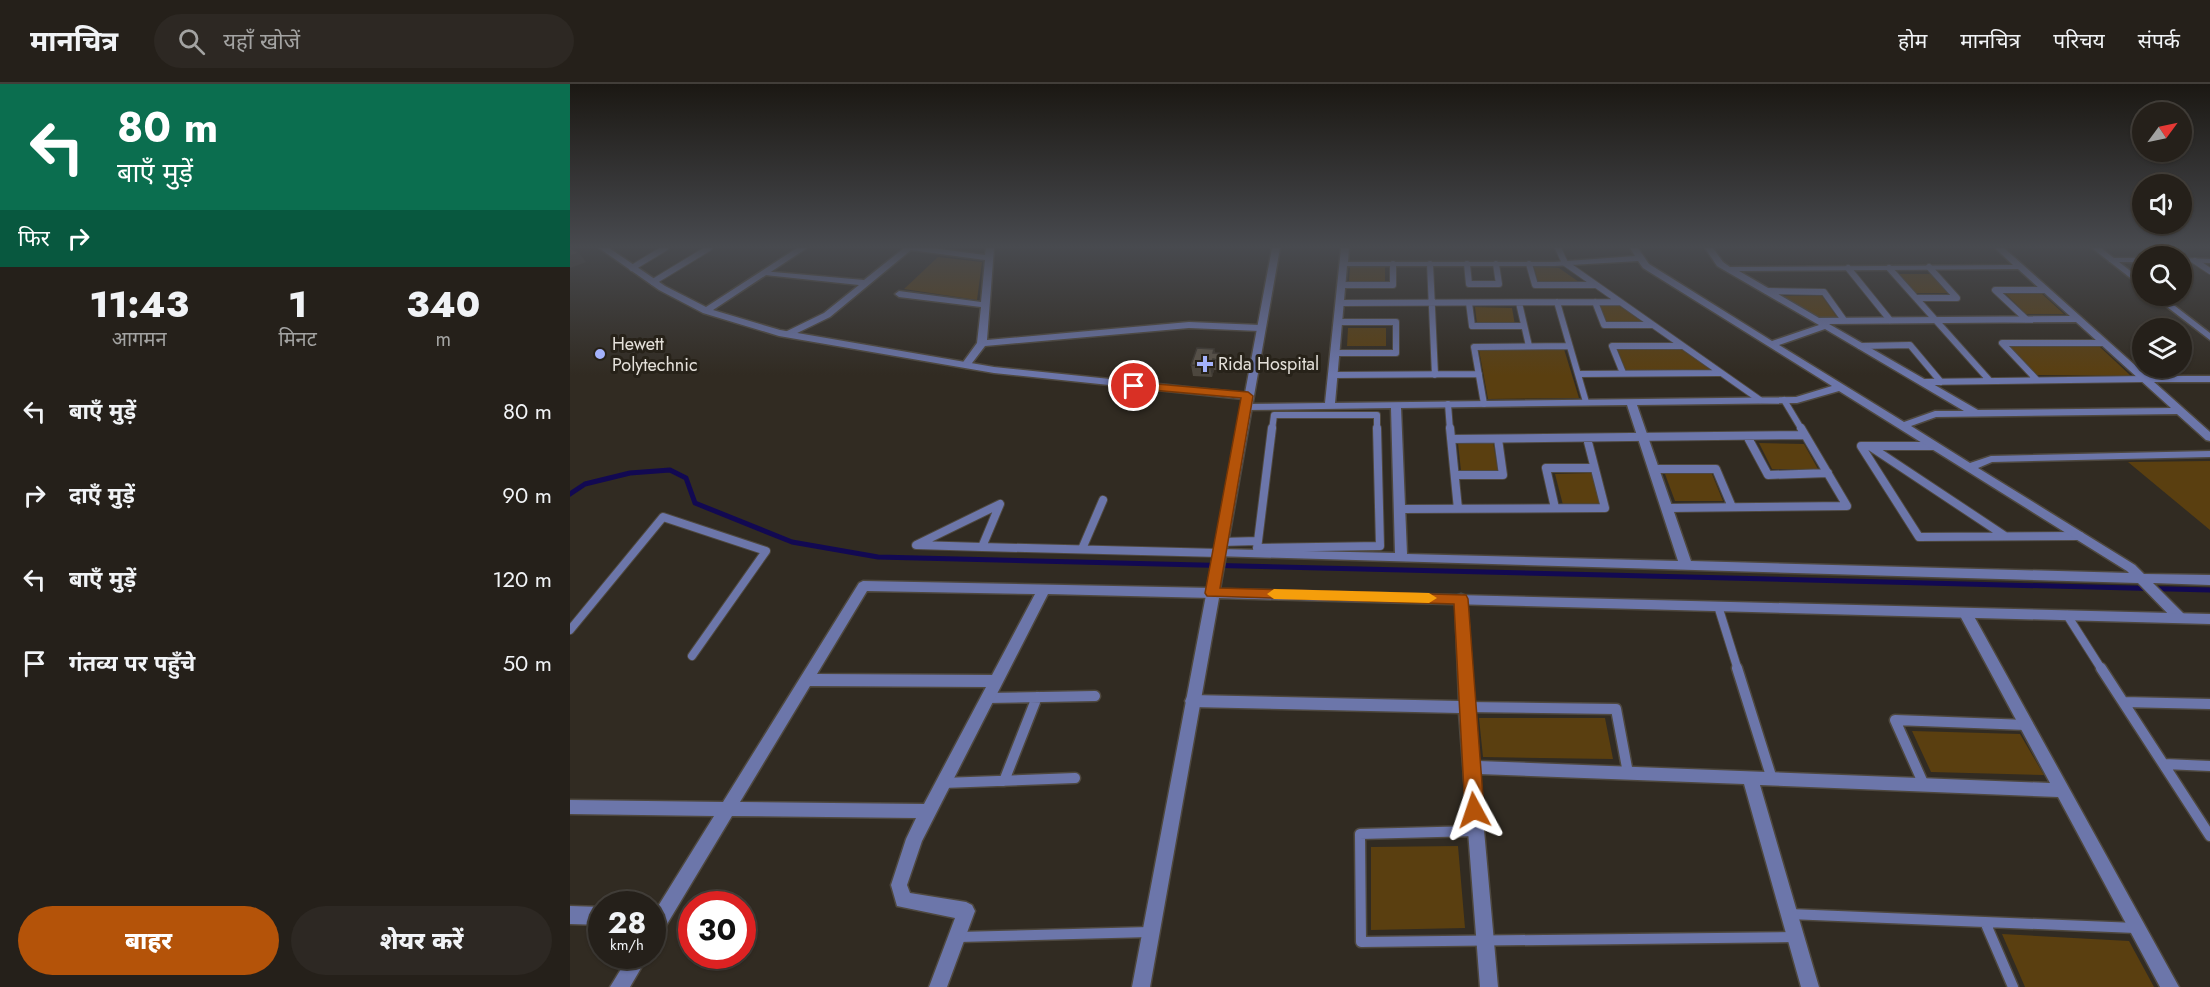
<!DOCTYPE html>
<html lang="hi">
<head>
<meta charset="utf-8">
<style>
  :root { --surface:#25201a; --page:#2d2823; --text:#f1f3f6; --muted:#a3a3a2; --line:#423e39; --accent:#b45309 }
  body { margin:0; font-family:Jost,"Noto Sans Devanagari",sans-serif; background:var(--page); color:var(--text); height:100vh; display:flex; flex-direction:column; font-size:22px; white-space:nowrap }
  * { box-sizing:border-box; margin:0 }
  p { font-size:20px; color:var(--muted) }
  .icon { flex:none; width:33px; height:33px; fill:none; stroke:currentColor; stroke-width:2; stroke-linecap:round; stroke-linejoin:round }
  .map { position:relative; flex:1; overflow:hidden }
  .drawer { display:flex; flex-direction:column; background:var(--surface); width:570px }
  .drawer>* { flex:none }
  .hud { background:#0b6e4f; color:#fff; overflow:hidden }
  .needle { width:39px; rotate:57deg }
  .controls { position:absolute; left:1562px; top:18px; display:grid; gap:12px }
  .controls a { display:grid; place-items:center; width:60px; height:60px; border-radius:50%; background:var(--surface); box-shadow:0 2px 4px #0004,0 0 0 2px var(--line); font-size:30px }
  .speed { position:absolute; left:18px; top:807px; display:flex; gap:12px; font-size:30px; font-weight:700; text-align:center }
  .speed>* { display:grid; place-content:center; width:78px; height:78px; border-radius:50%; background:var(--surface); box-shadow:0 2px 4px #0004,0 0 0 2px var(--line); line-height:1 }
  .speed small { font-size:15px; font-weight:400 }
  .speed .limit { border:9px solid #d22; background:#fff; color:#111 }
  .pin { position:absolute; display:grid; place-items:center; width:51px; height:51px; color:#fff; margin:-26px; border:3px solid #fff; border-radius:50%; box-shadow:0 2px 6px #0007 }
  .me { position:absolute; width:66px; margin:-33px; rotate:355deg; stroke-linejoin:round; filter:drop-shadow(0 0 4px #0008) }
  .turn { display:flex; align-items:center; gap:21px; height:126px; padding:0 18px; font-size:27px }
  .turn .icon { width:78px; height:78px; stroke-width:2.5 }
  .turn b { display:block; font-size:42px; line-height:51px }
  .then { display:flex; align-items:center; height:57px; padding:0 18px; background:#0003; gap:12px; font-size:22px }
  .eta { display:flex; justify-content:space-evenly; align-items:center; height:102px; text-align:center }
  .eta b { font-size:36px; font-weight:800; line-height:42px }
  .button { display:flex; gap:12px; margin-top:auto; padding:12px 18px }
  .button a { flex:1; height:69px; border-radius:36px; background:var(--accent); color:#fff; font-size:24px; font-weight:800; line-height:69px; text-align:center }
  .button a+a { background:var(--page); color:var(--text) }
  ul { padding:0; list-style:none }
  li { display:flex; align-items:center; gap:18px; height:84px; padding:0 18px }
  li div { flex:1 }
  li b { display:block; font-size:22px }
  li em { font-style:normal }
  header { display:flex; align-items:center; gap:36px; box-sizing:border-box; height:84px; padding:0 30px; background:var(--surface); border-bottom:2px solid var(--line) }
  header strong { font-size:28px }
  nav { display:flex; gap:33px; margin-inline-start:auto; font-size:21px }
  .search { width:420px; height:54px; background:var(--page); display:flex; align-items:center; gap:15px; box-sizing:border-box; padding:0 21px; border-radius:33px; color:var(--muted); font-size:22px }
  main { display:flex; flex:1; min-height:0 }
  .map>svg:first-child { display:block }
  .green { fill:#5a3f10 }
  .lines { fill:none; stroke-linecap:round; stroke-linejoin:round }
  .stream { stroke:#120952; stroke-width:5 }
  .service-far2-casing { stroke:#4e483f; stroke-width:8 }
  .service-far1-casing { stroke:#4e483f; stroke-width:10 }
  .service-casing { stroke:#4e483f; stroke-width:13 }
  .minor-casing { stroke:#4e483f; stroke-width:3 }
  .tertiary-casing { stroke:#4e483f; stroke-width:3 }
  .service-far2 { stroke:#6c76aa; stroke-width:6 }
  .service-far1 { stroke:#6c76aa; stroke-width:8 }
  .service { stroke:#6c76aa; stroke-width:10 }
  .minor { fill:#6c76aa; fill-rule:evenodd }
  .tertiary { fill:#6c76aa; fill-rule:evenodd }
  .wall { fill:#4d473e }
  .shaded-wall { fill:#3e3932 }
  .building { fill:#595248; stroke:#3e3932; stroke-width:1.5 }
  .route { fill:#b45309; stroke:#753606; stroke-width:1.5 }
  .slow { fill:#f59e0b }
  .poi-dot { fill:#a4b2fc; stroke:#272219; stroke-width:2 }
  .labels { text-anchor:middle; stroke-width:6; stroke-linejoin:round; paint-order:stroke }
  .far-poi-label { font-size:18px; fill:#e4e0da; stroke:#272219; text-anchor:start }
</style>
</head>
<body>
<header>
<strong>मानचित्र</strong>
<div class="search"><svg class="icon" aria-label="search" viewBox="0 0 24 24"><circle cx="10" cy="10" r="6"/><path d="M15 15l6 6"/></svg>यहाँ खोजें</div>
<nav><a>होम</a><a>मानचित्र</a><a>परिचय</a><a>संपर्क</a></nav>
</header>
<main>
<section class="drawer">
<div class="hud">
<div class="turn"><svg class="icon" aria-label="left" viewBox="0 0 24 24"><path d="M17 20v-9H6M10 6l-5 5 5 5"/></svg><div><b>80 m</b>बाएँ मुड़ें</div></div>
<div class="then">फिर<svg class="icon" aria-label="right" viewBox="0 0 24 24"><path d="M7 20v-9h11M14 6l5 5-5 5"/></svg></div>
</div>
<div class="eta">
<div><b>11:43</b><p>आगमन</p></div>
<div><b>1</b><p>मिनट</p></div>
<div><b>340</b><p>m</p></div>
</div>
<ul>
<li><svg class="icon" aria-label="left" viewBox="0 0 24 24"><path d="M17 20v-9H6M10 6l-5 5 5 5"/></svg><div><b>बाएँ मुड़ें</b></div><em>80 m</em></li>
<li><svg class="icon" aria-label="right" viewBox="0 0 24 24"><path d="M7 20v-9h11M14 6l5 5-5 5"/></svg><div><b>दाएँ मुड़ें</b></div><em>90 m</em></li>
<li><svg class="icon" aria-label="left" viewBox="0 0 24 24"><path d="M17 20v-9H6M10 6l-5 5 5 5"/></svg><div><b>बाएँ मुड़ें</b></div><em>120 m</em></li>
<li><svg class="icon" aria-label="arrive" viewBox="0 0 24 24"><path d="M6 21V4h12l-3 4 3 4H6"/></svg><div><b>गंतव्य पर पहुँचे</b></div><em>50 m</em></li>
</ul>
<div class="button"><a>बाहर</a><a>शेयर करें</a></div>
</section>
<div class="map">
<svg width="1640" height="903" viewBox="0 0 1640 903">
  <rect width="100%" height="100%" fill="#312b22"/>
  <path class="green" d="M368,173L412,178L407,216L334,205Z
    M780,182H815V197H779Z
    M964,183L989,184L1009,198H968Z
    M1328,190H1363L1381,209H1345Z
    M1435,209H1471L1494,230H1456Z
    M1213,212H1252L1267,233H1247Z
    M1030,220L1049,221L1076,239H1036Z
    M905,223L942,224L945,241L907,240Z
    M778,244H816V262H777Z
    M1440,263H1530L1561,292L1467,291Z
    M1047,264H1111L1141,286L1056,287Z
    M994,265L1009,314L918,315L909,266Z
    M923,358L928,387H891L888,359Z
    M1189,359L1234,360L1248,385H1202Z
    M1640,377V446L1558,378Z
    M1022,389L1031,420L993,421L985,390Z
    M1095,390H1142L1153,417H1105Z
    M909,634H1035L1043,675L913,673Z
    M1342,647L1450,650L1474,691L1361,688Z
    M888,762L895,844L801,846V763Z
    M1432,850L1559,857L1584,903H1455Z"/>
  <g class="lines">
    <path class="stream" d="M0,410L15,400L60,389L100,386L116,394L125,419L222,458L308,473L1640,506"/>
    <defs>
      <path id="service-far2" d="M988,164L995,179L1190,316
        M1625,177L1640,187
        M860,180L865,291
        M897,180L899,200H929L926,180
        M959,180L965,201H1024
        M62,184L95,164
        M1278,184L1320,236
        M1319,184L1420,297
        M83,198L139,164
        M771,201H823V180
        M1197,207L1254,208L1274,236
        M1346,214H1387L1359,183
        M987,218L1016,318
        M1025,218L1034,241H1083
        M770,219L1050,218
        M899,219L902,242H954
        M949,219L959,262
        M1456,235L1425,206H1476
        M1290,262L1340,261L1371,298
        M765,269H826V238H768
        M1053,289L1042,262H1111
        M1008,290L1149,289
        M763,291L909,290
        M1467,296L1432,259H1535
        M1352,298L1575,295
        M1214,316L1232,346
        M878,320L880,346
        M914,320L904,263L999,262
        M702,346L704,331H807V346"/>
      <path id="service-far1" d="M880,344L888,425
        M1177,352L1198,391L1258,389
        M881,355L1235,351
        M1364,362H1291L1349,453L1510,452
        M1301,363L1435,452
        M1083,385H1146L1162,423
        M885,391H933L928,355
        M430,420L412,463L346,461Z
        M985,424L976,384H1024
        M1097,424L1277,422L1231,344
        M830,425L1035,424L1017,354
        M688,457L687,464L810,462L807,344
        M688,457L702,344
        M651,458L688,457
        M412,463L649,469
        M512,465L533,416
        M1148,522L1168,586
        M1497,531L1532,586
        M0,546L93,433L196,467L122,572"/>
      <path id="service" d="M1167,584L1202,695
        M1531,584L1640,752
        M417,614L525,612
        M1553,618L1640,620
        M896,623L1046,625L1058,689
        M1594,680L1640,682
        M434,697L467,613
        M373,699L505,694
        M1354,701L1325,636L1457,641
        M906,747L790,750L791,858L1226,853
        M1219,830L1566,844
        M1415,838L1443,903
        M388,853L580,848"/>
      <path id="minor" d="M334,164H362L415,171L416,164H424L417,256L619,238L690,241L695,244L690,247L619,244L415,262L399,283L396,284L391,281L407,259L411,223L329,213L325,210L329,207L411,218L415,176L341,166L260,233L221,252H215V248L254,229L289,201L195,191L191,189L192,187L294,196Z
        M771,164H779L778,178H984L1065,172L1060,164H1068L1079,180L1202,257L1249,241L1147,182L1135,164H1143L1153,178L1160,183L1443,181L1425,164H1434L1577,292H1640V298H1584L1640,348V357L1636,356L1607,330L1366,333L1341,342L1400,379L1421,372L1640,367V373L1422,378L1408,384L1565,481L1574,490L1640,491V501L1583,499L1615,531L1617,534L1615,537H1605L1568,499L645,472L643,469L649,465L825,469L821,324L676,326L671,323L676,320L755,319ZM1068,177L1073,184L1262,302L1226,313L765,319L777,182H984ZM1448,185L1500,232L1249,234L1169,187ZM1506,238L1601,324L1408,326L1259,240ZM1255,245L1394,327H1365L1334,338L1209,261ZM1269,307L1557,487L1559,489L1121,477L1067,321L1227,319ZM1057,321L1108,477L837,470L831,324Z
        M1539,174H1572V178H1539Z
        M1611,174L1640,175V179L1611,178Z
        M293,497L642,504L647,506L648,509L647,512L642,514L478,510L352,757L337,801L340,809L396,818L402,821L405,827L377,903H359L385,834L327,822L321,801L336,755L346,734L162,732L88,855L82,858V832L144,732L0,730V716L153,718L289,499ZM297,507L465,510L422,591L247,590ZM240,602L416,603L354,720L170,718Z
        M891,510L896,512L897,515L908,677L1480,699L1388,528L1390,525H1400L1609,903H1590L1488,713L1190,701L1249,903H1231L1174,700L909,690L928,903H910L889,629L622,623L617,621L615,617L617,613L622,611L889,617L885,515L886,512Z
        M0,822L32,823V841L0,840Z
        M59,872H78L60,903H40Z"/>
      <path id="tertiary" d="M29,164H39L95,202L136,223L227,164H237L143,226L210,246L424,283L675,309L702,164H710L650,505L1640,530V540L649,514L580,903H562L673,315L424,289L209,252L133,229L89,206Z
        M1522,164H1531L1572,196V203Z
        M1583,212H1592L1640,249V256Z"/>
    </defs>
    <use href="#service-far2" class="service-far2-casing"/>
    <use href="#service-far1" class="service-far1-casing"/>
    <use href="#service" class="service-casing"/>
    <use href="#minor" class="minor-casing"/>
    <use href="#tertiary" class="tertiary-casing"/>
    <use href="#service-far2" class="service-far2"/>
    <use href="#service-far1" class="service-far1"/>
    <use href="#service" class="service"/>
    <use href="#minor" class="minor"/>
    <use href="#tertiary" class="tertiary"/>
  </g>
  <path class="wall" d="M644,265L645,269L651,280L649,286H644L642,293L623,292L621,281Z"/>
  <path class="shaded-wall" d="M9,169L16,178L0,184V172Z
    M649,269L651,280L649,286L647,276Z
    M643,275L644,286L642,293L640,282Z"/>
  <path class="building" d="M1,164L9,169L0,172V165Z
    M627,264L644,265L643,269H649L647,276L643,275L640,282L621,281Z"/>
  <linearGradient id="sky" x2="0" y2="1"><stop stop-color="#1b1813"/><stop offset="0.56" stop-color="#484a4f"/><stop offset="1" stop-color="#484a4f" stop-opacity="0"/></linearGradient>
  <rect width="1640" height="291" fill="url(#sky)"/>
  <path class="route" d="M564,298L678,308L683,312L650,504L896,511L898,515L914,726L911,731L904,734L898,731L895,726L884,520L637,512L635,509L671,314L560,304L558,302Z"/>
  <path class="slow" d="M704,505L859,509L867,514L859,519L704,515L697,510Z"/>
  <g class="poi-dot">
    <circle cx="30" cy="270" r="6"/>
    <path d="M632 271h6v6h6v6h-6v6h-6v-6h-6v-6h6z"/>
  </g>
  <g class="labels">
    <g class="far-poi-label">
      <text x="42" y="266">Hewett<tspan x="42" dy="21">Polytechnic</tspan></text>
      <text x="648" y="286">Rida Hospital</text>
    </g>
  </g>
</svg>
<div class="controls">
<a><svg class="needle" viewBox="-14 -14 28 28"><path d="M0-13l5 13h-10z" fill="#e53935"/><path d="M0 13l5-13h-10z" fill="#a3a3a2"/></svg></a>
<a><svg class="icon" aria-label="sound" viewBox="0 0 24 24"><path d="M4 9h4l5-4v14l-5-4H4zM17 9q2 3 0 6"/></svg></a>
<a><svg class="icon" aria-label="search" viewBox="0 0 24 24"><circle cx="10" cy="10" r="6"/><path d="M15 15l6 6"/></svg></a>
<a><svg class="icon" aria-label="layers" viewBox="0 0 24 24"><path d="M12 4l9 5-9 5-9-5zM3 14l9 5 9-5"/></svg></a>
</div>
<div class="speed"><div>28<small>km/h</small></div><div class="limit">30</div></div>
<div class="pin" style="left:564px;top:302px;background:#d93025"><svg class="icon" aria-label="arrive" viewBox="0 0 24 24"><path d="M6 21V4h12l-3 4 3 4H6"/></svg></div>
<svg class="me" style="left:904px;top:726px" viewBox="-20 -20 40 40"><path d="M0-17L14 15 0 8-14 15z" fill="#b45309" stroke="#fff" stroke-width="4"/></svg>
</div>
</main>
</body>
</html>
